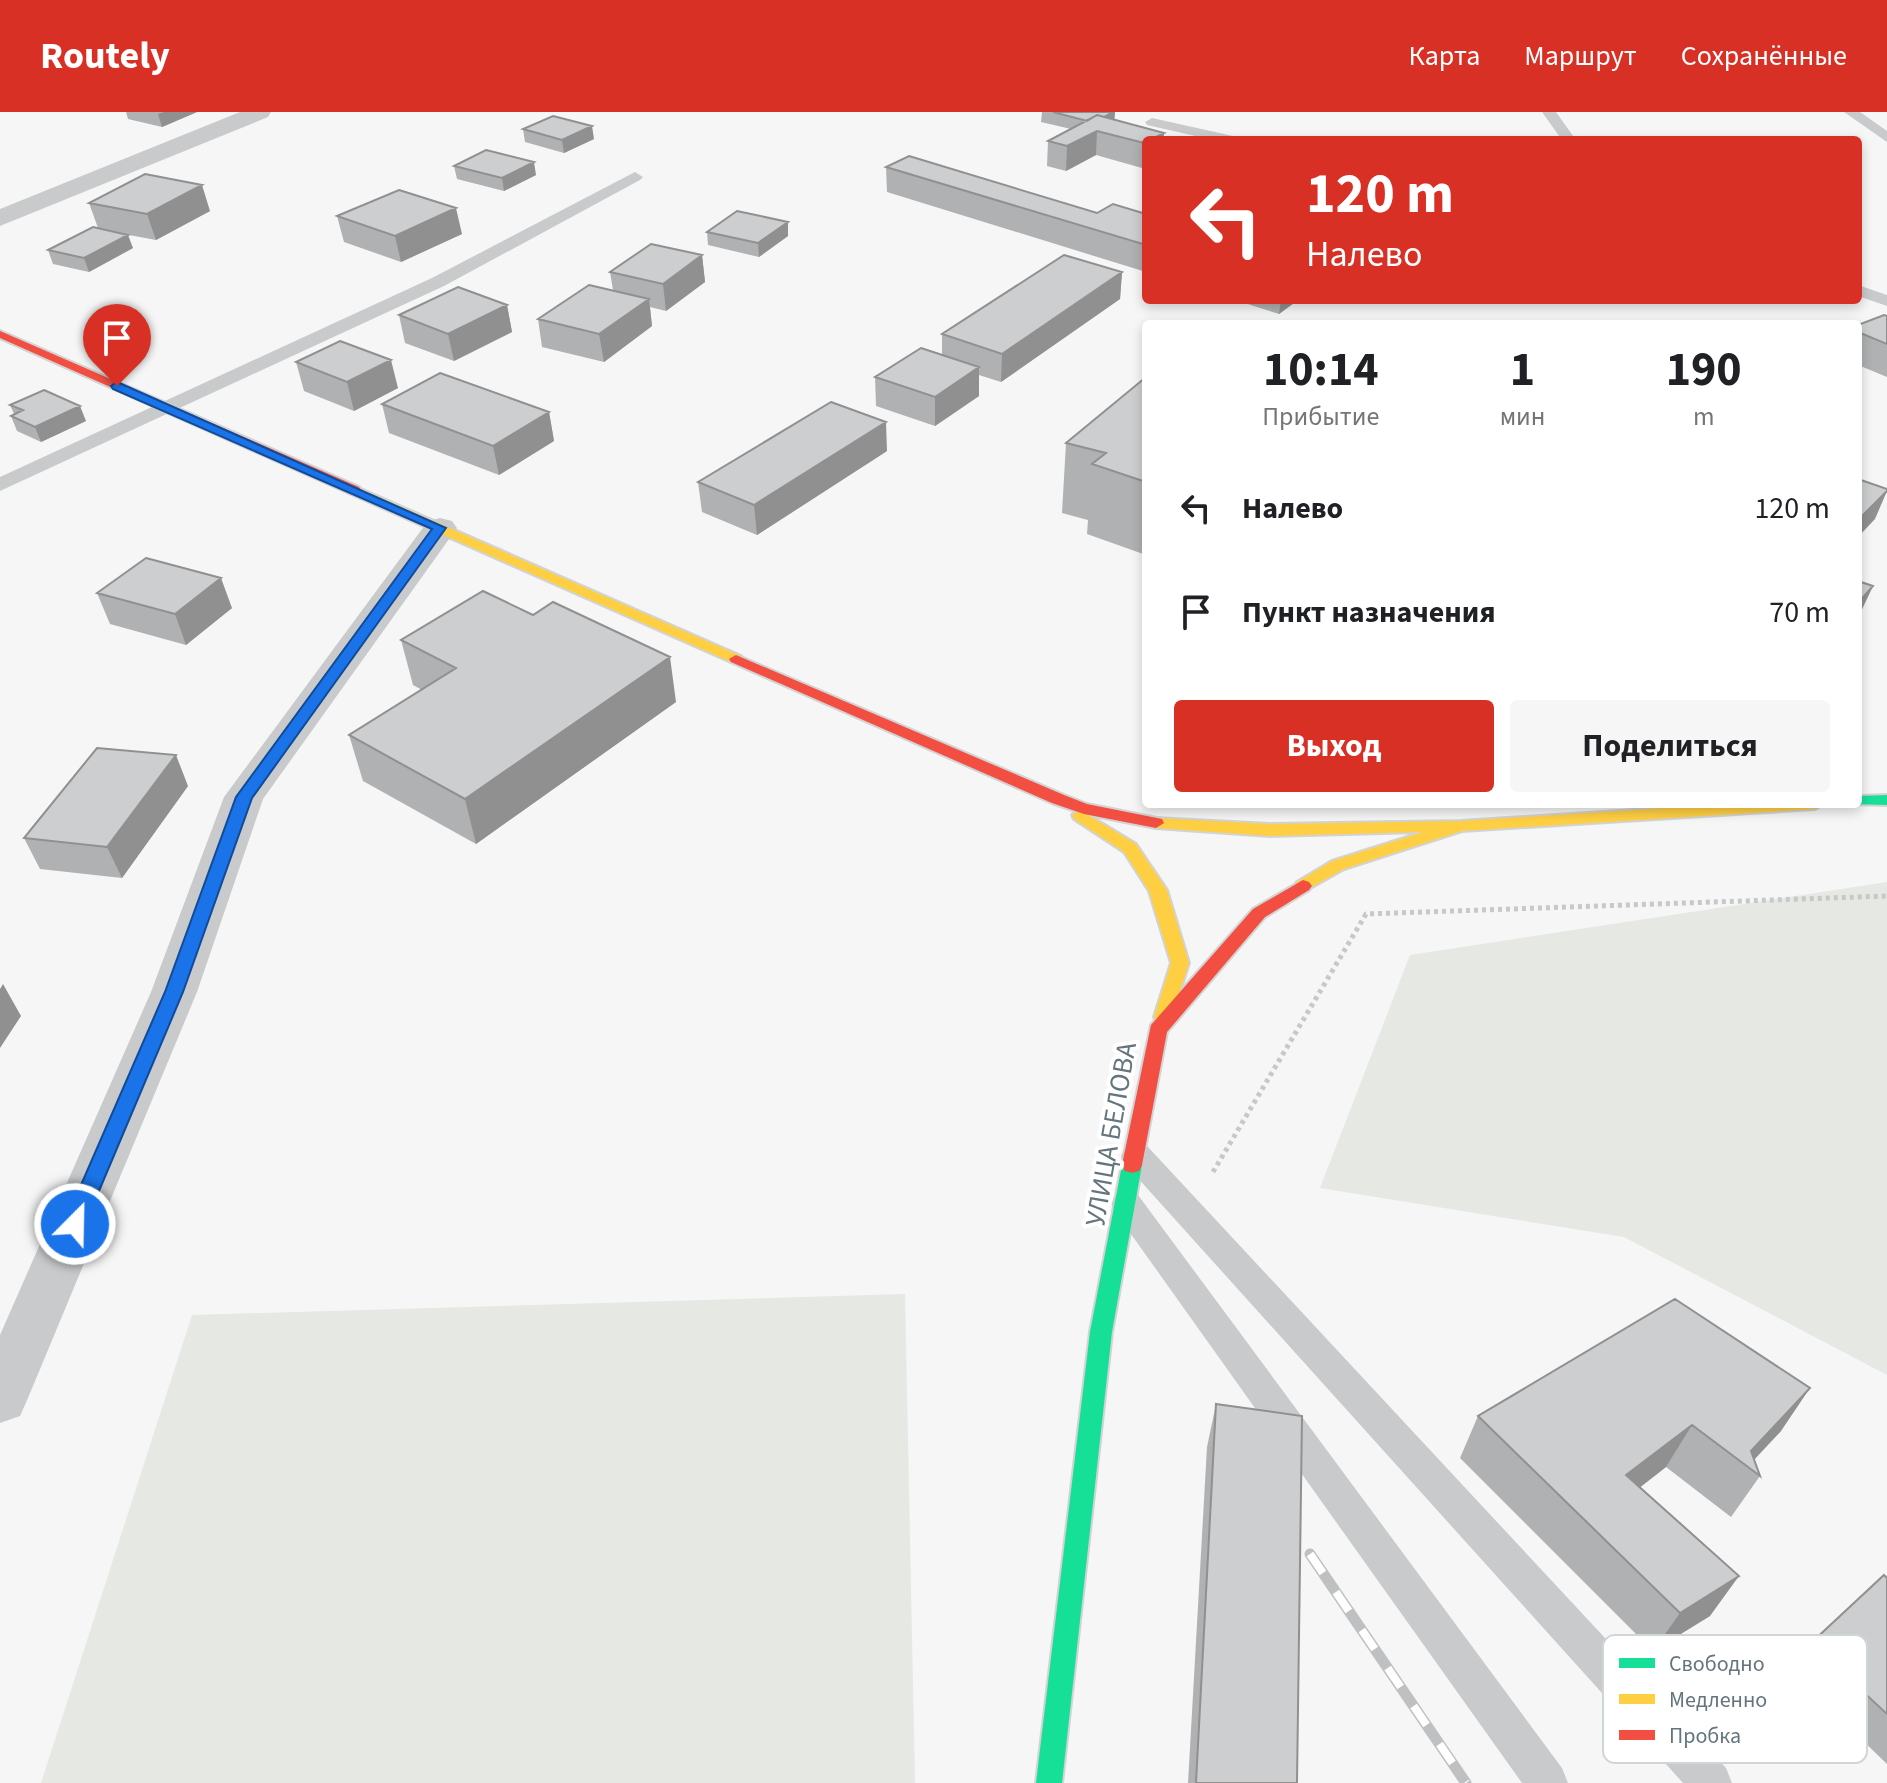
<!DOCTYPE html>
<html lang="ru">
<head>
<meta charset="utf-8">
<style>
  :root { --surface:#fff; --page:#f6f6f6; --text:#202124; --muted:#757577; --accent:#d93025 }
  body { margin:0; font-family:"Source Sans 3",sans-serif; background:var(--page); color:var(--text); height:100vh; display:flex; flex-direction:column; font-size:30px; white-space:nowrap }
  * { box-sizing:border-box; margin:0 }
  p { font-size:26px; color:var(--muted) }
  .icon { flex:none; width:44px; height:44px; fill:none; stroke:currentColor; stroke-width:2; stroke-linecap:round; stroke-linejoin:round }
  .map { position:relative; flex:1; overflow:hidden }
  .side { position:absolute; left:1142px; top:208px; width:720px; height:488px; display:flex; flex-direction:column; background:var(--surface); border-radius:8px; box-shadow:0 4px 12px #0003 }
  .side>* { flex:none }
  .top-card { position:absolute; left:1142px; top:24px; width:720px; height:168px; border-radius:8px; box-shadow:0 4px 12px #0003; background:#d93025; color:#fff; overflow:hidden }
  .pin { position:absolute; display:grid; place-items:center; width:68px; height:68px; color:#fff; margin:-82px -34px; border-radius:50% 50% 50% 0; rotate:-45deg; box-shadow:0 0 8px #0007 }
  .pin .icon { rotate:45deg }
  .me { position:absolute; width:88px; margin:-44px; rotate:23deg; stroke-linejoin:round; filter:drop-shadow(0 0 6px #0008) }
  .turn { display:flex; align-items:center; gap:28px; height:168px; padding:0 32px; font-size:36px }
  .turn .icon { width:104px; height:104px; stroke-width:2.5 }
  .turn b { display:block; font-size:56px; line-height:68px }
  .eta { display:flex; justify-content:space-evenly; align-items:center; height:136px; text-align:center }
  .eta b { font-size:48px; font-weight:700; line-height:56px }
  .cta { display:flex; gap:16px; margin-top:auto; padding:16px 32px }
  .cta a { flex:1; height:92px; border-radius:8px; background:var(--accent); color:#fff; font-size:32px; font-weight:700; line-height:92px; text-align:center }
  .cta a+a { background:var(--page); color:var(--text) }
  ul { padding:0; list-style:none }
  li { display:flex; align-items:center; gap:24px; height:104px; padding:0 32px }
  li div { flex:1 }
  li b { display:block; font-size:30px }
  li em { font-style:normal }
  header { display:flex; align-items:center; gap:48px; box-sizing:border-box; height:112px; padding:0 40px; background:var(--accent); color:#fff }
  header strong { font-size:38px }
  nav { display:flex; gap:44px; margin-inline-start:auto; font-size:28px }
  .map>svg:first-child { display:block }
  .green { fill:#e6e8e3 }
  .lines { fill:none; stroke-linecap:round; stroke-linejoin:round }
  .fast-casing { stroke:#d2d3d4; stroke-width:4 }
  .slow-casing { stroke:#d2d3d4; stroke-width:4 }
  .jam-casing { stroke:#d2d3d4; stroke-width:4 }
  .path { stroke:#c6c8c9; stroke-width:5; stroke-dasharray:4 4; stroke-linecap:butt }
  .lane { fill:#c9cacb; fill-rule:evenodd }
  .street { fill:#c9cacb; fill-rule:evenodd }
  .fast { fill:#16e098; fill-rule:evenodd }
  .slow { fill:#ffcf43; fill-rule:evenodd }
  .jam { fill:#f24e42; fill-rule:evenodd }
  .rail-casing { stroke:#bfc0c2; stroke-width:11 }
  .rail { stroke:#fff; stroke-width:8; stroke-dasharray:23; stroke-linecap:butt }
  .wall { fill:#b0b1b2 }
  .shaded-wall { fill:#909091 }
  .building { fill:#cdcecf; stroke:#909091; stroke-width:2 }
  .route { fill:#1a73e8; stroke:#114b97; stroke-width:2 }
  .labels { text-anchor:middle; stroke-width:8; stroke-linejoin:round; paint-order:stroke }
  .street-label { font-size:28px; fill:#64757e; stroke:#fff }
  .key { fill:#fff; stroke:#d0d6d8; stroke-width:2 }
  .key-label { font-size:22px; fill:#64757e }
</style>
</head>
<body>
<header>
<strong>Routely</strong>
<nav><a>Карта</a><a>Маршрут</a><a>Сохранённые</a></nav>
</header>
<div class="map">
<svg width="1887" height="1671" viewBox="0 0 1887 1671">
  <rect width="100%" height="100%" fill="#f6f6f6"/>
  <path class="green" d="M1887,770V1263L1624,1125L1320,1076L1410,843Z
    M905,1182L915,1671H41L192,1203Z"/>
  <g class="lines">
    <defs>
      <path id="fast" d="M1887,683V693L1852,692H1858V684Z
        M1132,1045L1139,1047L1142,1053L1112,1220L1062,1671H1036L1090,1220L1122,1053L1125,1047Z"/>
      <path id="slow" d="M354,374L741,544L743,547L736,551L731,550L349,381V375Z
        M1728,692H1823L1815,697L1462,719L1344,757L1303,780L1297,778L1294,774L1297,770L1332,749L1423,720L1270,724L1156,716L1148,711L1156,706L1270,712L1461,709Z
        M1080,698L1136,732L1167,778L1189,851L1170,910H1156L1154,905L1171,851L1149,779L1124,740L1074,707L1072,703Z"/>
      <path id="jam" d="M0,219L359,375L361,378L349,381L0,226Z
        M736,543L1064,683L1087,692L1162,707L1164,711L1156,716L1084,702L1052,691L731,550L729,547Z
        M1303,768L1309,770L1312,774L1309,778L1265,805L1167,920L1142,1053L1139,1059L1132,1061L1125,1059L1122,1053L1151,913L1253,797Z"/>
    </defs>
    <use href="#fast" class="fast-casing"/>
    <use href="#slow" class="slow-casing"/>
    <use href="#jam" class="jam-casing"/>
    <path class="path" d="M1213,1060L1366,802L1887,784"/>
    <path class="lane" d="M1542,0H1556L1576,28H1562Z
      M1844,0H1860L1887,19V30Z
      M1152,6L1233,24L1235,27L1213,28L1147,13L1145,10Z
      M635,60L643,65L640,68L444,174L0,379V365L432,166Z
      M1858,173L1887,183V194L1858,184Z
      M1137,1032L1148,1035L1726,1656L1732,1671H1683L1126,1053L1121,1044L1126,1035Z
      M1127,1079L1138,1083L1562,1656L1568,1671H1522L1116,1101L1111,1092L1116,1083Z"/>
    <path class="street" d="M240,0H271L268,5L0,114V97Z
      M440,406L452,409L457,416L263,687L197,880L28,1286L20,1304L0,1311V1223L151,880L224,685L428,409Z"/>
    <use href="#fast" class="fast"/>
    <use href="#slow" class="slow"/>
    <use href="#jam" class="jam"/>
    <defs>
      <path id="rail" d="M1310,1442L1466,1671"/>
    </defs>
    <use href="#rail" class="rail-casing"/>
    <use href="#rail" class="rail"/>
  </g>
  <path class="wall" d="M126,0H197L162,15L128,7Z
    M1042,0H1115L1114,8L1164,21L1163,28H1146V54L1142,56L1096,43L1066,59L1047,54L1048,29L1071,17L1041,10Z
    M523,17L594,27L564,41L525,30Z
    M454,54L536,63L504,79L457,67Z
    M886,55L1097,101L1146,102V160L887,80Z
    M89,91L210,99L156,128L113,120L133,136L89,160L53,152L48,138L98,116Z
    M337,104L462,122L401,150L344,130Z
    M707,120L788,124L759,145L708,133Z
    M702,143L705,170L666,199L650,195L652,214L604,250L542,235L538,207L613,178L610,160Z
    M1122,160L1120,187L1001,270L979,263V284L935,314L876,294L875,265L942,243V222Z
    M1235,188H1298L1279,202Z
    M507,193L512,220L454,249L405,231L399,203Z
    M1887,204V265L1858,253V213Z
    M296,250L398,276L354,299L304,279Z
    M1146,265V443L1087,422L1088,408L1062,401L1066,331Z
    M382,292L549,300L554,329L499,363L389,321Z
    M10,293L86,309L41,330L17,319L11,304L14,302Z
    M887,339L757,423L702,400L698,370Z
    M97,481L232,496L186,533L110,512Z
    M533,503L676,590L476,732L363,669L349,623L422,578L413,573L401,528Z
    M188,674L122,766L40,757L24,726Z
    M1675,1187L1781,1319L1754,1348L1760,1364L1731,1405L1666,1355L1639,1376L1710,1504L1653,1539L1460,1346L1478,1304Z
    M1216,1292L1297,1671H1188L1207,1335Z
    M1887,1466V1652L1789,1557L1811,1531Z"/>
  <path class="shaded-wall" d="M164,0H197L162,15L158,2Z
    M1113,0H1115L1114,12L1097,19L1096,43L1066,59L1067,34L1095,10Z
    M592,14L594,27L564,41L562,28Z
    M1164,21L1163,28H1150Z
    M1146,30V54L1142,56L1144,31Z
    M534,50L536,63L504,79L502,66Z
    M202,73L210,99L156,128L147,102Z
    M456,96L462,122L401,150L395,124Z
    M788,110V124L759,145L758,131Z
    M128,123L133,136L89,160L84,146Z
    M702,143L705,170L666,199L663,172Z
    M1122,160L1120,187L1001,270L1002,242Z
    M649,187L652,214L604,250L599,222Z
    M1281,188H1298L1279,202Z
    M507,193L512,220L454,249L448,222Z
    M391,248L398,276L354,299L347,270Z
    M979,255V284L935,314V285Z
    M80,294L86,309L41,330L35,315Z
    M549,300L554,329L499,363L493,334Z
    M886,310L887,339L757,423L754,393Z
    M1887,379L1875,407L1858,425V408Z
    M221,466L232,496L186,533L175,502Z
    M1873,474L1858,506V491Z
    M670,545L676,590L476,732L465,687Z
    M176,643L188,674L122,766L107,735Z
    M3,872L21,904L0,936V877Z
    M1810,1276L1781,1319L1747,1355L1751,1339Z
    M1692,1313L1666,1355L1602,1405L1626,1363Z
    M1739,1464L1710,1504L1653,1539L1680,1501Z"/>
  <path class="building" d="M1053,0H1113L1104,5L1097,3L1087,9Z
    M1097,3L1164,21L1150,28H1146V30L1144,31L1097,19L1067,34L1048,29Z
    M553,4L592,14L562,28L523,17Z
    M486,38L534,50L502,66L454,54Z
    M909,44L1097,101L1113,92L1146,102V133L886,55Z
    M145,62L202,73L147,102L89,91Z
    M399,78L456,96L395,124L337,104Z
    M737,99L788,110L758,131L707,120Z
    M93,115L128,123L84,146L48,138Z
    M651,132L702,143L663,172L610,160Z
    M1064,143L1122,160L1002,242L942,222Z
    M589,173L649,187L599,222L538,207Z
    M458,175L507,193L448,222L399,203Z
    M1884,203L1887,204V232L1858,220V213Z
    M340,229L391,248L347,270L296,250Z
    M921,236L979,255L935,285L875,265Z
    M440,261L549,300L493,334L382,292Z
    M1146,265V370L1092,352L1106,341L1066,331Z
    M44,278L80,294L35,315L11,304L23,298L10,293Z
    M831,290L886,310L754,393L698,370Z
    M1858,367L1887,377V379L1858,408Z
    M146,446L221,466L175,502L97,481Z
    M1858,469L1873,474L1858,491Z
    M483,479L533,503L553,490L670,545L465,687L349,623L456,556L401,528Z
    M97,636L176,643L107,735L24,726Z
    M1675,1187L1810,1276L1751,1339L1760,1364L1692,1313L1626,1363L1739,1464L1680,1501L1478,1304Z
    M1216,1292L1302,1304L1297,1671H1196Z
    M1884,1463L1887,1466V1602L1811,1531Z"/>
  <path class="route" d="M117,270L446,416L252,686L183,880L85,1112L82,1118L75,1121L67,1118L64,1112L165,880L236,685L432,417L113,277L111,274Z"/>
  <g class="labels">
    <g class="street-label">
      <text transform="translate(1110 1022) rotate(-80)" y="10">УЛИЦА БЕЛОВА</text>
    </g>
  </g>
  <rect x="1603" y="1523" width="264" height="128" rx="12" class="key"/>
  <rect x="1619" y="1546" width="36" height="10" fill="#16e098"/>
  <rect x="1619" y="1582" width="36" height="10" fill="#ffcf43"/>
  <rect x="1619" y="1618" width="36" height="10" fill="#f24e42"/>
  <g class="key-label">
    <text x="1669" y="1559">Свободно</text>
    <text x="1669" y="1595">Медленно</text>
    <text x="1669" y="1631">Пробка</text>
  </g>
</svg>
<div class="pin" style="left:117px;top:274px;background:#d93025"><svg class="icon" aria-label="arrive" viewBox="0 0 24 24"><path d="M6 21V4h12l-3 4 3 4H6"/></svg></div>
<svg class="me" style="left:75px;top:1112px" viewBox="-20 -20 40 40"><circle r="17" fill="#1a73e8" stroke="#fff" stroke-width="3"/><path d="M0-11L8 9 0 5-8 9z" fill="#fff"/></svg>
<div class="top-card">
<div class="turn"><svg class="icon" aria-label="left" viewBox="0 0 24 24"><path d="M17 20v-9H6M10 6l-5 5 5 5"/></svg><div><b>120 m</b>Налево</div></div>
</div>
<section class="side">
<div class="eta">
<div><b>10:14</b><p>Прибытие</p></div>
<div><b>1</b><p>мин</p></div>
<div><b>190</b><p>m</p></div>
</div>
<ul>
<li><svg class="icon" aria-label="left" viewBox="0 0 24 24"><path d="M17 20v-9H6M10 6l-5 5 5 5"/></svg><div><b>Налево</b></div><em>120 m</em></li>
<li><svg class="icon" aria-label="arrive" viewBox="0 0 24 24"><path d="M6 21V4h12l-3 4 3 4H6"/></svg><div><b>Пункт назначения</b></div><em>70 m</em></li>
</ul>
<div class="cta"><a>Выход</a><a>Поделиться</a></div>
</section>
</div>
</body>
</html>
